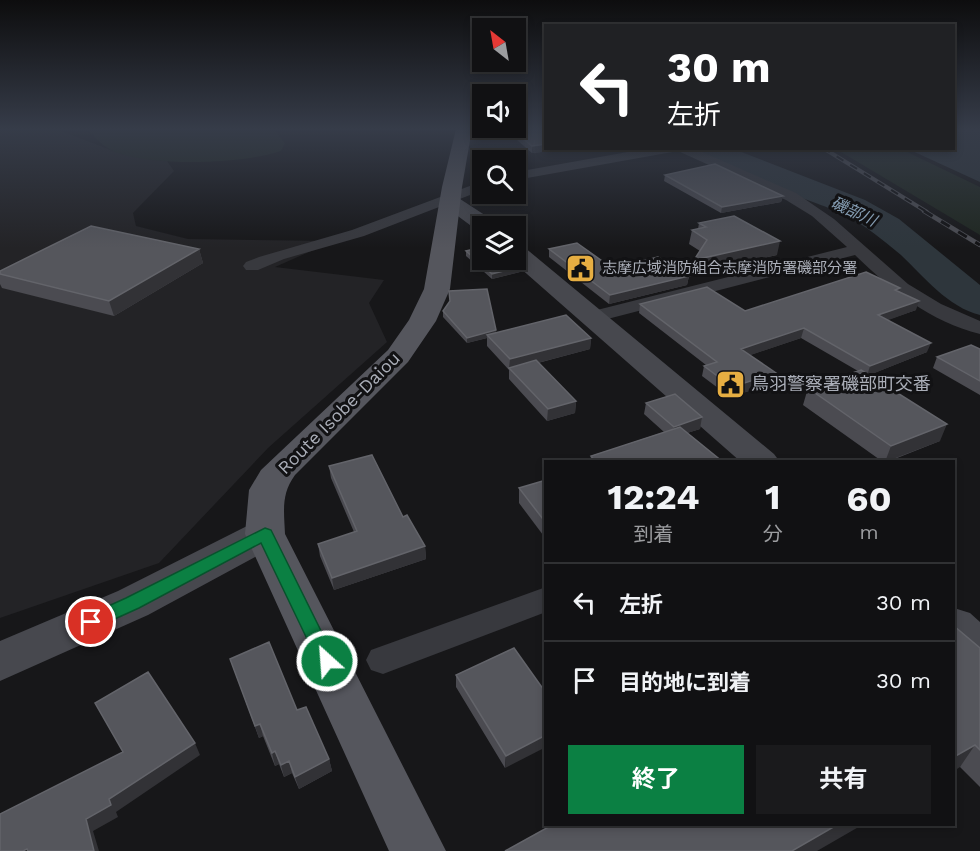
<!DOCTYPE html>
<html lang="ja">
<head>
<meta charset="utf-8">
<style>
  :root { --surface:#111113; --page:#1a1a1c; --text:#f1f3f6; --muted:#9c9da0; --line:#303133; --accent:#0b8043 }
  body { margin:0; font-family:"Work Sans","Noto Sans JP",sans-serif; background:var(--page); color:var(--text); height:100vh; display:flex; flex-direction:column; font-size:22px; white-space:nowrap }
  * { box-sizing:border-box; margin:0 }
  p { font-size:20px; color:var(--muted) }
  .icon { flex:none; width:33px; height:33px; fill:none; stroke:currentColor; stroke-width:2; stroke-linecap:round; stroke-linejoin:round }
  .map { position:relative; flex:1; overflow:hidden }
  .details { position:absolute; left:544px; top:460px; width:411px; height:366px; display:flex; flex-direction:column; background:var(--surface); border-radius:0px; box-shadow:0 3px 9px #0003,0 0 0 2px var(--line) }
  .details>* { flex:none }
  .top-card { position:absolute; left:544px; top:24px; width:411px; height:126px; border-radius:0px; box-shadow:0 3px 9px #0003,0 0 0 2px var(--line); background:#202124; color:#fff; overflow:hidden }
  .needle { width:39px; rotate:329deg }
  .tools { position:absolute; left:472px; top:18px; display:grid; gap:12px }
  .tools a { display:grid; place-items:center; width:54px; height:54px; border-radius:0px; background:var(--surface); box-shadow:0 3px 9px #0003,0 0 0 2px var(--line); font-size:30px }
  .pin { position:absolute; display:grid; place-items:center; width:51px; height:51px; color:#fff; margin:-26px; border:3px solid #fff; border-radius:50%; box-shadow:0 2px 6px #0007 }
  .me { position:absolute; width:66px; margin:-33px; rotate:334deg; stroke-linejoin:round; filter:drop-shadow(0 0 4px #0008) }
  .turn { display:flex; align-items:center; gap:21px; height:126px; padding:0 24px; font-size:27px }
  .turn .icon { width:78px; height:78px; stroke-width:2.5 }
  .turn b { display:block; font-size:42px; line-height:51px }
  .eta { display:flex; justify-content:space-evenly; align-items:center; height:102px; text-align:center }
  .eta b { font-size:36px; font-weight:700; line-height:42px }
  .cta { display:flex; gap:12px; margin-top:auto; padding:12px 24px }
  .cta a { flex:1; height:69px; border-radius:0px; background:var(--accent); color:#fff; font-size:24px; font-weight:700; line-height:69px; text-align:center }
  .cta a+a { background:var(--page); color:var(--text) }
  ul { padding:0; list-style:none }
  li { display:flex; align-items:center; gap:18px; height:78px; padding:0 24px; border-top:2px solid var(--line) }
  li div { flex:1 }
  li b { display:block; font-size:22px }
  li em { font-style:normal }
  .map>svg:first-child { display:block }
  .built { fill:#232326 }
  .green { fill:#1f2720 }
  .water { fill:#2e363c }
  .lines { fill:none; stroke-linecap:round; stroke-linejoin:round }
  .river { fill:#2e363c; fill-rule:evenodd }
  .street { fill:#38393e; fill-rule:evenodd }
  .secondary { fill:#47484e; fill-rule:evenodd }
  .primary { fill:#55565d; fill-rule:evenodd }
  .rail-far1-casing { stroke:#4c4d53; stroke-width:4 }
  .rail-casing { stroke:#4c4d53; stroke-width:4.5 }
  .rail-far1 { stroke:#121214; stroke-width:2; stroke-dasharray:8; stroke-linecap:butt }
  .rail { stroke:#121214; stroke-width:3; stroke-dasharray:10; stroke-linecap:butt }
  .wall { fill:#4b4b51 }
  .shaded-wall { fill:#323236 }
  .building { fill:#55565c; stroke:#63646a; stroke-width:1.5 }
  .route { fill:#0b8043; stroke:#07532c; stroke-width:1.5 }
  .labels { text-anchor:middle; stroke-width:6; stroke-linejoin:round; paint-order:stroke }
  .far-poi-label { font-size:15px; fill:#aaaeb8; stroke:#121214; text-anchor:start }
  .far-water-label { font-size:16px; font-style:italic; fill:#849cb1; stroke:#121214 }
  .poi-label { font-size:18px; fill:#aaaeb8; stroke:#121214; text-anchor:start }
  .street-label { font-size:18px; fill:#aaaeb8; stroke:#121214 }
</style>
</head>
<body>
<div class="map">
<svg width="980" height="851" viewBox="0 0 980 851">
  <rect width="100%" height="100%" fill="#171719"/>
  <path class="built" d="M0,129H56L116,152L167,161L174,171L133,213L136,226L188,239L334,241L275,267L384,280L369,303L387,342L268,448L159,563L0,618Z"/>
  <path class="green" d="M87,129H273L285,143L281,151C242,164 155,167 115,152C103,147 96,138 87,129Z
    M836,149H901L980,187V235Z"/>
  <path class="water" d="M954,129H980V182L908,149L954,148Z"/>
  <g class="lines">
    <path class="river" d="M696,148H731L865,200L899,219L980,285V315C948,307 924,277 901,255C883,240 866,226 845,215C814,199 712,172 696,148Z"/>
    <path class="street" d="M650,148H693L796,193L834,219L908,284L941,304L980,321V334C931,322 891,290 855,255L592,323L585,321L582,317L585,313L847,247L812,216L786,200L678,151L516,180V172Z
      M483,181V190L364,236L284,259L258,270H246L243,266L246,262L259,257L352,230Z
      M546,587V612L383,674L371,670L366,660L371,650Z"/>
    <path class="secondary" d="M450,195L457,197L494,221L497,226H483V232L478,231L443,205L440,201L443,197Z
      M516,245L524,247L774,454L780,462H741L511,260H516Z
      M265,520L279,524L285,534L279,544L148,615L0,681V641L118,591L251,524Z
      M954,608L970,613L980,622V667L964,661L954,652Z"/>
    <path class="primary" d="M456,129H472L462,187L450,289L436,321L408,362L295,475C281,494 284,511 285,534L446,851H389L245,534L249,490L261,470L388,350L409,320L424,289L442,187Z"/>
    <defs>
      <path id="rail-far1" d="M823,148L927,212"/>
      <path id="rail" d="M924,211L980,245"/>
    </defs>
    <use href="#rail-far1" class="rail-far1-casing"/>
    <use href="#rail" class="rail-casing"/>
    <use href="#rail-far1" class="rail-far1"/>
    <use href="#rail" class="rail"/>
  </g>
  <path class="wall" d="M509,129H545L546,148H561V150L532,153L509,133Z
    M665,175L783,196L781,202L721,213L664,181Z
    M699,223L777,255L692,274L700,251L689,244L692,230L698,229Z
    M199,249L203,263L114,316L2,288L0,284V271Z
    M549,249L612,268L689,276L687,285L609,304L549,257Z
    M466,251L520,267V272L492,279L466,256Z
    M899,291L916,310L887,320L927,352L869,375L940,441L887,462H883L803,405L808,388L858,371L801,338L750,355L774,383L730,397L702,376L704,366L706,365L639,313L640,304L745,311Z
    M443,311L496,333L591,338L590,349L538,363L576,401L575,413L547,421L509,379V370L487,346V338L467,343L443,317Z
    M980,349V395L933,368L937,357Z
    M646,403L702,417L700,429L687,433L723,462H590L591,456L664,432L644,414Z
    M329,466L403,517L425,546L426,559L334,590L320,556L318,544L354,532L331,478Z
    M546,480V539L519,503V488Z
    M514,648L505,768L456,687V675Z
    M980,648V787L960,767Z
    M230,659L297,710L329,759L332,771L299,789L292,773L284,777L279,764L275,766L263,736L259,738Z"/>
  <path class="shaded-wall" d="M546,144V148H561V150L532,153V146Z
    M783,196L781,202L721,213L722,207Z
    M780,241L777,255L692,274L694,260Z
    M199,249L203,263L114,316L109,301Z
    M520,267V272L492,279V274Z
    M689,276L687,285L609,304L610,295Z
    M919,301L916,310L875,325L878,315Z
    M804,328L801,338L739,359L741,349Z
    M496,330V336L487,335V338L467,343V338Z
    M591,338L590,349L511,370L509,368L510,359Z
    M931,343L927,352L867,376L870,366Z
    M776,373L774,383L730,397L732,387Z
    M576,401L575,413L547,421L548,409Z
    M702,417L700,429L671,438L674,427Z
    M947,424L940,441L885,462L891,446Z
    M425,546L426,559L334,590L332,578Z
    M260,724L263,736L259,738L255,726Z
    M546,735V747L505,768L506,756Z
    M195,743L200,755L116,812L118,817L93,831L99,851H94L86,819L109,799Z
    M975,745L960,767L954,771V757Z
    M275,751L279,764L275,766L272,753Z
    M329,759L332,771L299,789L295,777Z
    M289,761L292,773L284,777L281,765Z
    M837,825H862L817,851H792Z"/>
  <path class="building" d="M511,129H545L546,130V144L532,146Z
    M715,164L783,196L722,207L665,175Z
    M734,216L780,241L694,260L707,240L692,230L706,227L699,223Z
    M91,226L199,249L109,301L0,274V271Z
    M577,243L612,268L658,257L689,276L610,295L549,249Z
    M483,247V260H510L520,267L492,274L466,251Z
    M866,272L900,288L895,290L919,301L878,315L931,343L870,366L804,328L741,349L776,373L732,387L704,366L717,362L640,304L707,287L745,311Z
    M487,289L496,330L467,338L443,311L450,301L449,291Z
    M566,315L591,338L510,359L487,335Z
    M971,345L980,349V381L937,357Z
    M536,360L576,401L548,409L509,368Z
    M861,370L947,424L891,446L808,388Z
    M675,394L702,417L674,427L646,403Z
    M680,427L723,462H596L591,456Z
    M372,455L403,517L407,515L425,546L332,578L318,544L357,531L329,466Z
    M546,480V523L519,488Z
    M954,626L980,648V750L975,745L954,757Z
    M269,642L297,710L306,707L329,759L295,777L289,761L281,765L275,751L272,753L260,724L255,726L230,659Z
    M514,648L546,693V735L506,756L456,675Z
    M148,672L195,743L109,799L111,805L86,819L94,851H28L27,849L23,851H0V814L123,752L95,703Z
    M552,825H837L792,851H505Z"/>
  <linearGradient id="sky" x2="0" y2="1"><stop stop-color="#0d0d0e"/><stop offset="0.52" stop-color="#363c49"/><stop offset="1" stop-color="#363c49" stop-opacity="0"/></linearGradient>
  <rect width="980" height="248" fill="url(#sky)"/>
  <path class="route" d="M265,528L271,530L273,534L336,661L333,666L327,669L320,666L261,543L139,608L97,627L91,629L84,627L82,622L84,617L126,598Z"/>
  <defs>
    <symbol id="civic-square" viewBox="-11 -11 22 22"><rect x="-9" y="-9" width="18" height="18" rx="4" fill="#e6ae42" stroke="#121214"/><path d="M-.6-6.5H3V-4.5H.6V-3L4-1V1h2V6H-6V1h2V-1L-.6-3ZM-1.2 2.5V6h2.4V2.5Z" fill="#111"/></symbol>
  </defs>
  <g fill-rule="evenodd">
    <use href="#civic-square" x="564" y="252" width="33" height="33"/>
    <use href="#civic-square" x="714" y="368" width="33" height="33"/>
  </g>
  <g class="labels">
    <g class="far-poi-label">
      <text x="602" y="273">志摩広域消防組合志摩消防署磯部分署</text>
    </g>
    <g class="far-water-label">
      <text transform="translate(854 211) rotate(25)" y="6">磯部川</text>
    </g>
    <g class="poi-label">
      <text x="751" y="390">鳥羽警察署磯部町交番</text>
    </g>
    <g class="street-label">
      <text transform="translate(339 413) rotate(-45)" y="6">Route Isobe-Daiou</text>
    </g>
  </g>
</svg>
<div class="tools">
<a><svg class="needle" viewBox="-14 -14 28 28"><path d="M0-13l5 13h-10z" fill="#e53935"/><path d="M0 13l5-13h-10z" fill="#9c9da0"/></svg></a>
<a><svg class="icon" aria-label="sound" viewBox="0 0 24 24"><path d="M4 9h4l5-4v14l-5-4H4zM17 9q2 3 0 6"/></svg></a>
<a><svg class="icon" aria-label="search" viewBox="0 0 24 24"><circle cx="10" cy="10" r="6"/><path d="M15 15l6 6"/></svg></a>
<a><svg class="icon" aria-label="layers" viewBox="0 0 24 24"><path d="M12 4l9 5-9 5-9-5zM3 14l9 5 9-5"/></svg></a>
</div>
<div class="pin" style="left:91px;top:622px;background:#d93025"><svg class="icon" aria-label="arrive" viewBox="0 0 24 24"><path d="M6 21V4h12l-3 4 3 4H6"/></svg></div>
<svg class="me" style="left:327px;top:661px" viewBox="-20 -20 40 40"><circle r="17" fill="#0b8043" stroke="#fff" stroke-width="3"/><path d="M0-11L8 9 0 5-8 9z" fill="#fff"/></svg>
<div class="top-card">
<div class="turn"><svg class="icon" aria-label="left" viewBox="0 0 24 24"><path d="M17 20v-9H6M10 6l-5 5 5 5"/></svg><div><b>30 m</b>左折</div></div>
</div>
<section class="details">
<div class="eta">
<div><b>12:24</b><p>到着</p></div>
<div><b>1</b><p>分</p></div>
<div><b>60</b><p>m</p></div>
</div>
<ul>
<li><svg class="icon" aria-label="left" viewBox="0 0 24 24"><path d="M17 20v-9H6M10 6l-5 5 5 5"/></svg><div><b>左折</b></div><em>30 m</em></li>
<li><svg class="icon" aria-label="arrive" viewBox="0 0 24 24"><path d="M6 21V4h12l-3 4 3 4H6"/></svg><div><b>目的地に到着</b></div><em>30 m</em></li>
</ul>
<div class="cta"><a>終了</a><a>共有</a></div>
</section>
</div>
</body>
</html>
